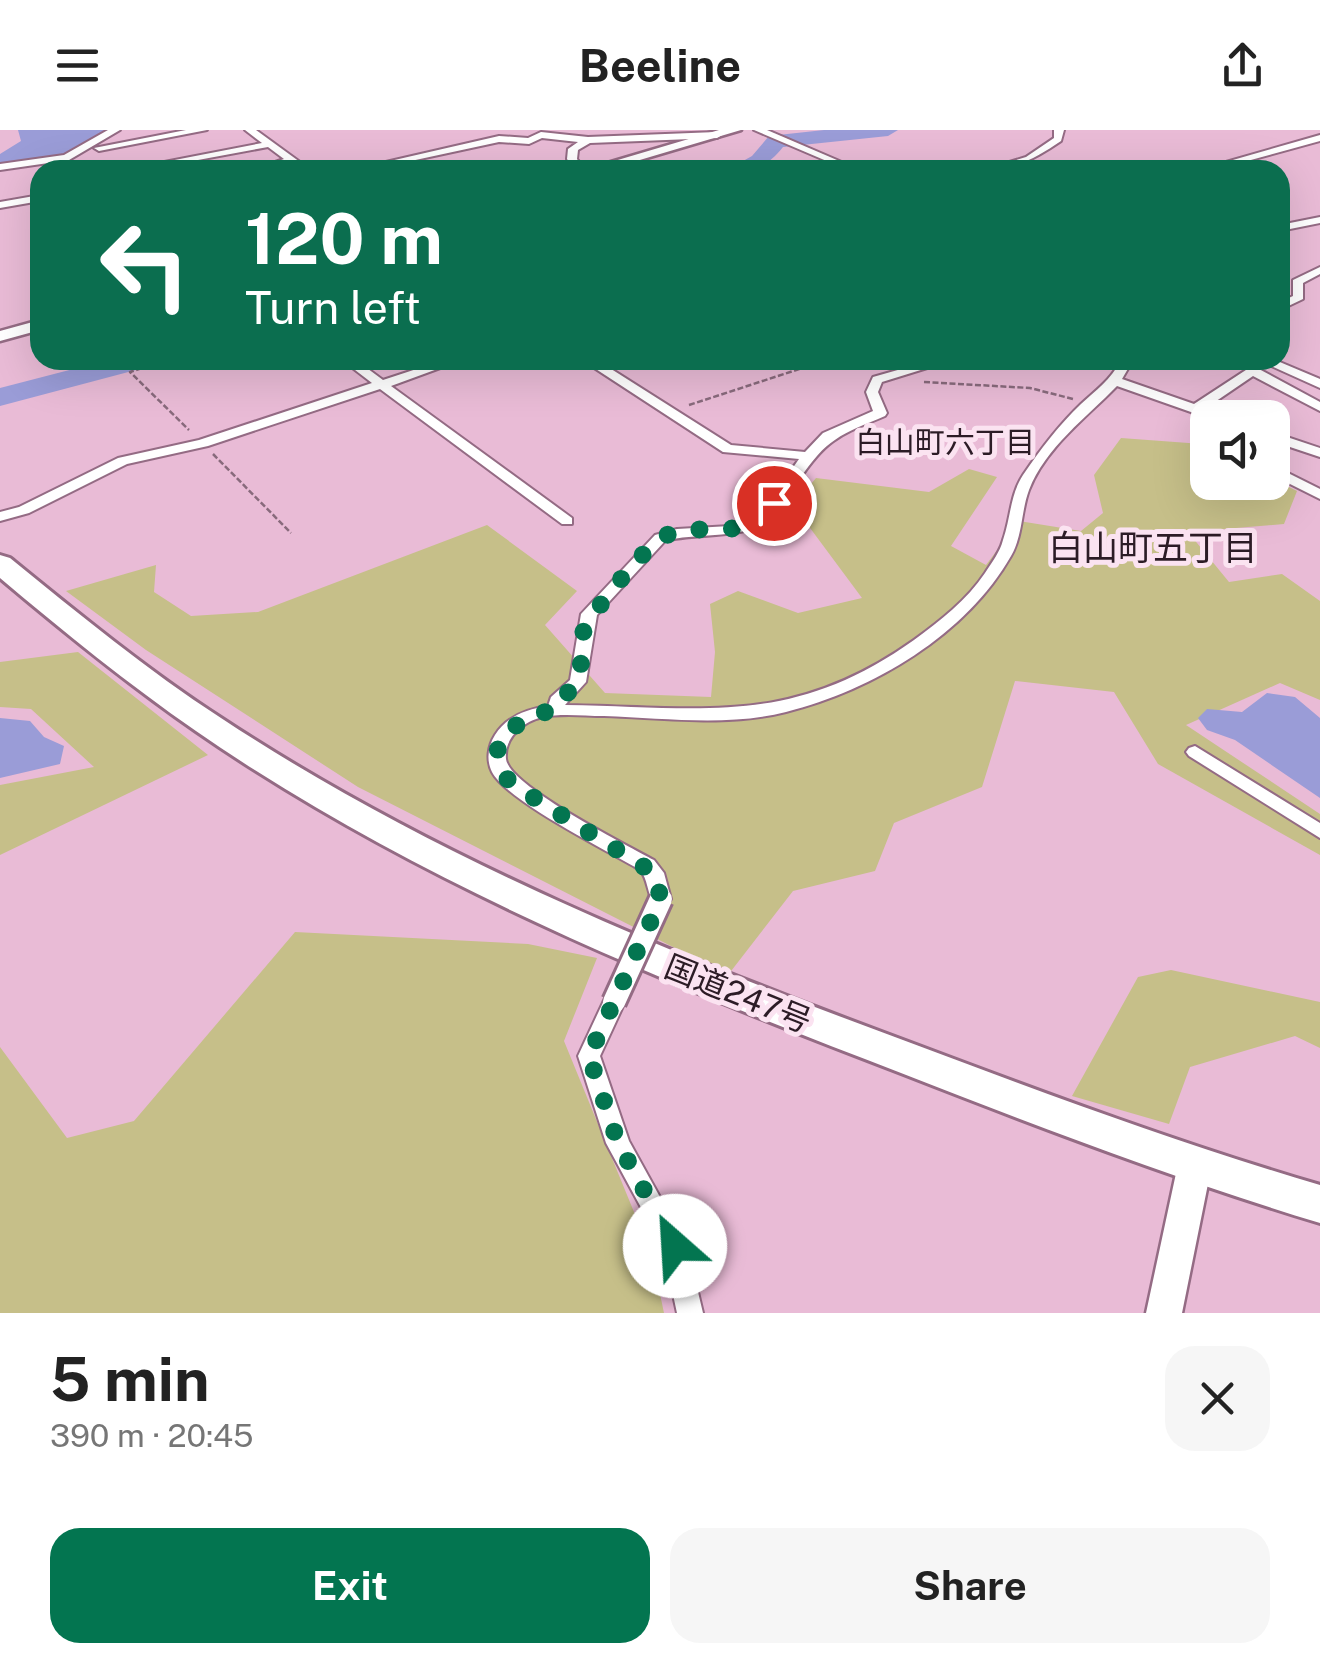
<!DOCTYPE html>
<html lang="en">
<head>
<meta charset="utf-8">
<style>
  :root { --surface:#fff; --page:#f6f6f6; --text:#222; --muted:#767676; --accent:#037550 }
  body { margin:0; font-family:"Public Sans","Noto Sans JP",sans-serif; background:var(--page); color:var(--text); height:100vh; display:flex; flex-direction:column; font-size:38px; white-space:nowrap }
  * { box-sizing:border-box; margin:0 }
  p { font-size:32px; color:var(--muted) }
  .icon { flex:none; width:55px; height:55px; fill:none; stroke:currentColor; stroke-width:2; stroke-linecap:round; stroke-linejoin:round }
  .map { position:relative; height:1183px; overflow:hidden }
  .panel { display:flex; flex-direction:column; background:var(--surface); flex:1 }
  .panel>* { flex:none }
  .top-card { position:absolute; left:30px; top:30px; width:1260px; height:210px; border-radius:30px; box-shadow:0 10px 40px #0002; background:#0b6e4f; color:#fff; overflow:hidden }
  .buttons { position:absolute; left:1190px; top:270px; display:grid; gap:20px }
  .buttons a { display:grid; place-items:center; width:100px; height:100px; border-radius:20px; background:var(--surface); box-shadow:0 10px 40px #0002; font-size:50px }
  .pin { position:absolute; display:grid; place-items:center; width:85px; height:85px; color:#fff; margin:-42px; border:5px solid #fff; border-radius:50%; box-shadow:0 2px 10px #0007 }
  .me { position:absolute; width:110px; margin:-55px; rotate:334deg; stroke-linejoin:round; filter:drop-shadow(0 0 8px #0008) }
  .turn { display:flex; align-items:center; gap:35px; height:210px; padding:0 50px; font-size:45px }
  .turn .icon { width:130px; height:130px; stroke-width:2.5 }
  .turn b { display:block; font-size:70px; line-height:85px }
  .round { display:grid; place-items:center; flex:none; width:105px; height:105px; border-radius:30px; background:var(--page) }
  .headline { display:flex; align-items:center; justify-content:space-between; height:170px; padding:0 50px }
  h1 { font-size:60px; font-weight:700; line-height:75px }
  .button { display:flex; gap:20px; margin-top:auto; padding:20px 50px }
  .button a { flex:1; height:115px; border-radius:30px; background:var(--accent); color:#fff; font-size:40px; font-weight:700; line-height:115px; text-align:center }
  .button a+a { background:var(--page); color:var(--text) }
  header { display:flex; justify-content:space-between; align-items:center; height:130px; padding:0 50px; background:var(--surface); font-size:45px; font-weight:700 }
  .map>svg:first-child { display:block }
  .green { fill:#c6bf89 }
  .water { fill:#9a9cd7 }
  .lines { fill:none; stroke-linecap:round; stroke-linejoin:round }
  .river { fill:#9a9cd7; fill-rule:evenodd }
  .street-casing { stroke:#946b84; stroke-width:4 }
  .secondary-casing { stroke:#946b84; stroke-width:5 }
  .highway-casing { stroke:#946b84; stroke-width:6 }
  .path { stroke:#886a7c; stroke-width:2.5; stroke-dasharray:6 2.5; stroke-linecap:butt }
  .street { fill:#fff; fill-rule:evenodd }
  .secondary { fill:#fff; fill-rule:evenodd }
  .highway { fill:#fff; fill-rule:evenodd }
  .street-bridge-casing { stroke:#946b84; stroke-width:28; stroke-linecap:butt }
  .street-bridge { stroke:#fff; stroke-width:22 }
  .route { stroke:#037550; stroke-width:18; stroke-dasharray:0 32.4 }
  .labels { text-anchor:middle; stroke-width:10; stroke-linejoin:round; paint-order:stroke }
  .far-neighbourhood-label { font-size:30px; fill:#2c1c26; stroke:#fbe3f1 }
  .street-label { font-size:32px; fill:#2c1c26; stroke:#fbe3f1 }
  .neighbourhood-label { font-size:35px; fill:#2c1c26; stroke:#fbe3f1 }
</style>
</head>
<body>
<header><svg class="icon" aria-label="menu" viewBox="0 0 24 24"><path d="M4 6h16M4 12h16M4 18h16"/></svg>Beeline<svg class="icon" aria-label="share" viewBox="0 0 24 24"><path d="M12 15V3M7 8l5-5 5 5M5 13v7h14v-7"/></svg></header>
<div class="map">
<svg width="1320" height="1183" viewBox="0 0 1320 1183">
  <rect width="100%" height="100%" fill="#e9bbd6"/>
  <path class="green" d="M1121,308L1202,314L1207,317L1208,352H1272L1273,349L1297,361L1284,394L1188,402L1229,452L1282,444L1320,471V570L1280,553L1186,595L1320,684V725L1158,634L1114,562L1015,551L982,657L894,693L875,741L793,761L728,845L358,657L146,520L66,461L156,435L154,462L191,486L258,482L487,395L577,461L545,495L605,563L711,567L715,522L710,474L738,461L798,483L862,468L793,375L816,348L929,362L969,339L997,347L951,416L986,435L1019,391L1081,401L1103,383L1094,345Z
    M78,522L208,625L0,725V655L94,637L31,579L0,577V532Z
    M295,802L528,814L597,828L564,911L652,1126L664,1183H0V917L67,1008L134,991Z
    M1171,840L1320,872V918L1295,906L1190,937L1169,994L1072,966L1138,847Z"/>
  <path class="water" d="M18,0H105L56,29L0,35V24L21,11Z
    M1267,563L1295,567L1320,588V668L1235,610L1207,600L1198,588L1207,579L1242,582Z
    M0,588L30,591L44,607L64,616L60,634L0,648Z"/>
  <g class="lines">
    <path class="river" d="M824,0H898L888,6L783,17C765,39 755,40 727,40L752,26L769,6Z
      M108,230H155L151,236L0,276V258Z"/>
    <defs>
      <path id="street" d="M108,0H120L69,30L0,40V34L64,25Z
        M186,0H207L99,21L94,18Z
        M245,0H256L311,40H300L290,33L267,40H251L284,29L268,17L144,40H123L262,13Z
        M754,0H767L844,33L836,35Z
        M1054,0H1064L1061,11C1036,28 1015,40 983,40L1026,27L1054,8Z
        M541,2L588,7L717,2L722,5L717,8L590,13L578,20L577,29L585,40H575L567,29L568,19L578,12L542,8L529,14L499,12L369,40H351L499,6L528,8Z
        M1320,5V11L1214,40H1198Z
        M40,65V71L0,78V72Z
        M1320,87V93L1280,101V95Z
        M1320,137V144L1303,153V169L1280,180V172L1293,166V150Z
        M342,230H356L383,250L444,230H462L391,256L572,388V394H562L380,259L208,316L127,334L29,383L0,391V382L19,377L118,328L199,310L372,253Z
        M582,230H597L731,315L805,322L823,303L873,281L866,262L873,247L933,230H953L882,252L878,262L887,283L885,286C840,305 827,308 799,350C790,361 782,379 772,388C745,411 697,402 665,411L597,485L586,552L565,575C704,577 792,597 914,510C940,491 967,470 985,443C992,432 1000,422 1003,410C1011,387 1010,365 1023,345C1040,320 1059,295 1081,274C1096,260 1111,250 1121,230H1133L1122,249L1194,274L1249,238H1257L1320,272V281L1253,246L1206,278L1226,288H1208L1117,256C1087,287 1045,318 1029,360C1021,381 1023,405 1011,426C966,505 873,560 786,582C727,597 664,588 604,586C584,586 562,583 543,587C524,591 504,607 506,629C509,656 627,715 654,730L664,743L671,769L668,774H654C647,763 648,749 640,740C608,721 507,671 492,642C486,630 488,616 495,605C507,586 527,579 548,576L551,567L570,550L581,484L655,405L677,399L730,396L761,383L799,329L723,322Z
        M1258,230H1275L1320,249V258Z
        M1272,302L1320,318V327L1272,311Z
        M1272,335L1320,359V369L1272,345Z
        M1195,616L1320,693V708L1189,626L1186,622L1189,618Z
        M614,864L622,866L625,872L600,926L629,1011L687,1116L703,1183H677L663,1118L606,1013L578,926L606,866Z"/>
      <path id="secondary" d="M719,0H741L606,40H584Z
        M40,190V200L0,211V201Z
        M1195,1020L1207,1024L1212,1034L1182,1183H1146L1178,1034L1183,1024Z"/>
      <path id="highway" d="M0,425L10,428C79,484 147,540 221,588C436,730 678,827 919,916C1052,966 1184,1015 1320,1055V1093C1178,1050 1039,997 901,943C658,850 411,750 196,601C128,554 64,502 0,448Z"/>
    </defs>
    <use href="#street" class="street-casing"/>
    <use href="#secondary" class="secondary-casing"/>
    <use href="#highway" class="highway-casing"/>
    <path class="path" d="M166,230L130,242L189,300
      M924,252L1030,258L1073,269
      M689,275L827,230
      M213,324L291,403"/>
    <use href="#street" class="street"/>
    <use href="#secondary" class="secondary"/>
    <use href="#highway" class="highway"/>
    <defs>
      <path id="street-bridge" d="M614,872L661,769"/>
    </defs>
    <use href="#street-bridge" class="street-bridge-casing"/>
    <use href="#street-bridge" class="street-bridge"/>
  </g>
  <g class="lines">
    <path class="route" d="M675,1116L618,1013L589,926L661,769L654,743L512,654L501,642L497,614L524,588L556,579C559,565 574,562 578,549C583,535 580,518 583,503C588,486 645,418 661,408C696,387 750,417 774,373"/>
  </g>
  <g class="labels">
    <g class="far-neighbourhood-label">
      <text x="945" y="323">白山町六丁目</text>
    </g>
    <g class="street-label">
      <text transform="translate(738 864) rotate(22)" y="11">国道247号</text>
    </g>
    <g class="neighbourhood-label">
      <text x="1153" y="430">白山町五丁目</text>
    </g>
  </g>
</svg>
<div class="buttons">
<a><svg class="icon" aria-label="sound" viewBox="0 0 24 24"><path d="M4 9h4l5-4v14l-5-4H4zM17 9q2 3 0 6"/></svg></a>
</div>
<div class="pin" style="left:774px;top:373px;background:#d93025"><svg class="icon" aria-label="arrive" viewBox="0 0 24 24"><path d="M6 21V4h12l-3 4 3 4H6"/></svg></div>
<svg class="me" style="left:675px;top:1116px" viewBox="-20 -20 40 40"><circle r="19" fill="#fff"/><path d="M0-13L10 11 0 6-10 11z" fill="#037550"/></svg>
<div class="top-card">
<div class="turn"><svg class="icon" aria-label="left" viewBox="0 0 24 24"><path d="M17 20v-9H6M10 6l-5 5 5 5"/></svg><div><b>120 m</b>Turn left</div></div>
</div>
</div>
<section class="panel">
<div class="headline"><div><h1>5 min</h1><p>390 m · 20:45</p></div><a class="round"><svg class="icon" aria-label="close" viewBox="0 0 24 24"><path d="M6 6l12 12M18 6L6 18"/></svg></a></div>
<div class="button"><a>Exit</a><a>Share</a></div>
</section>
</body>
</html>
